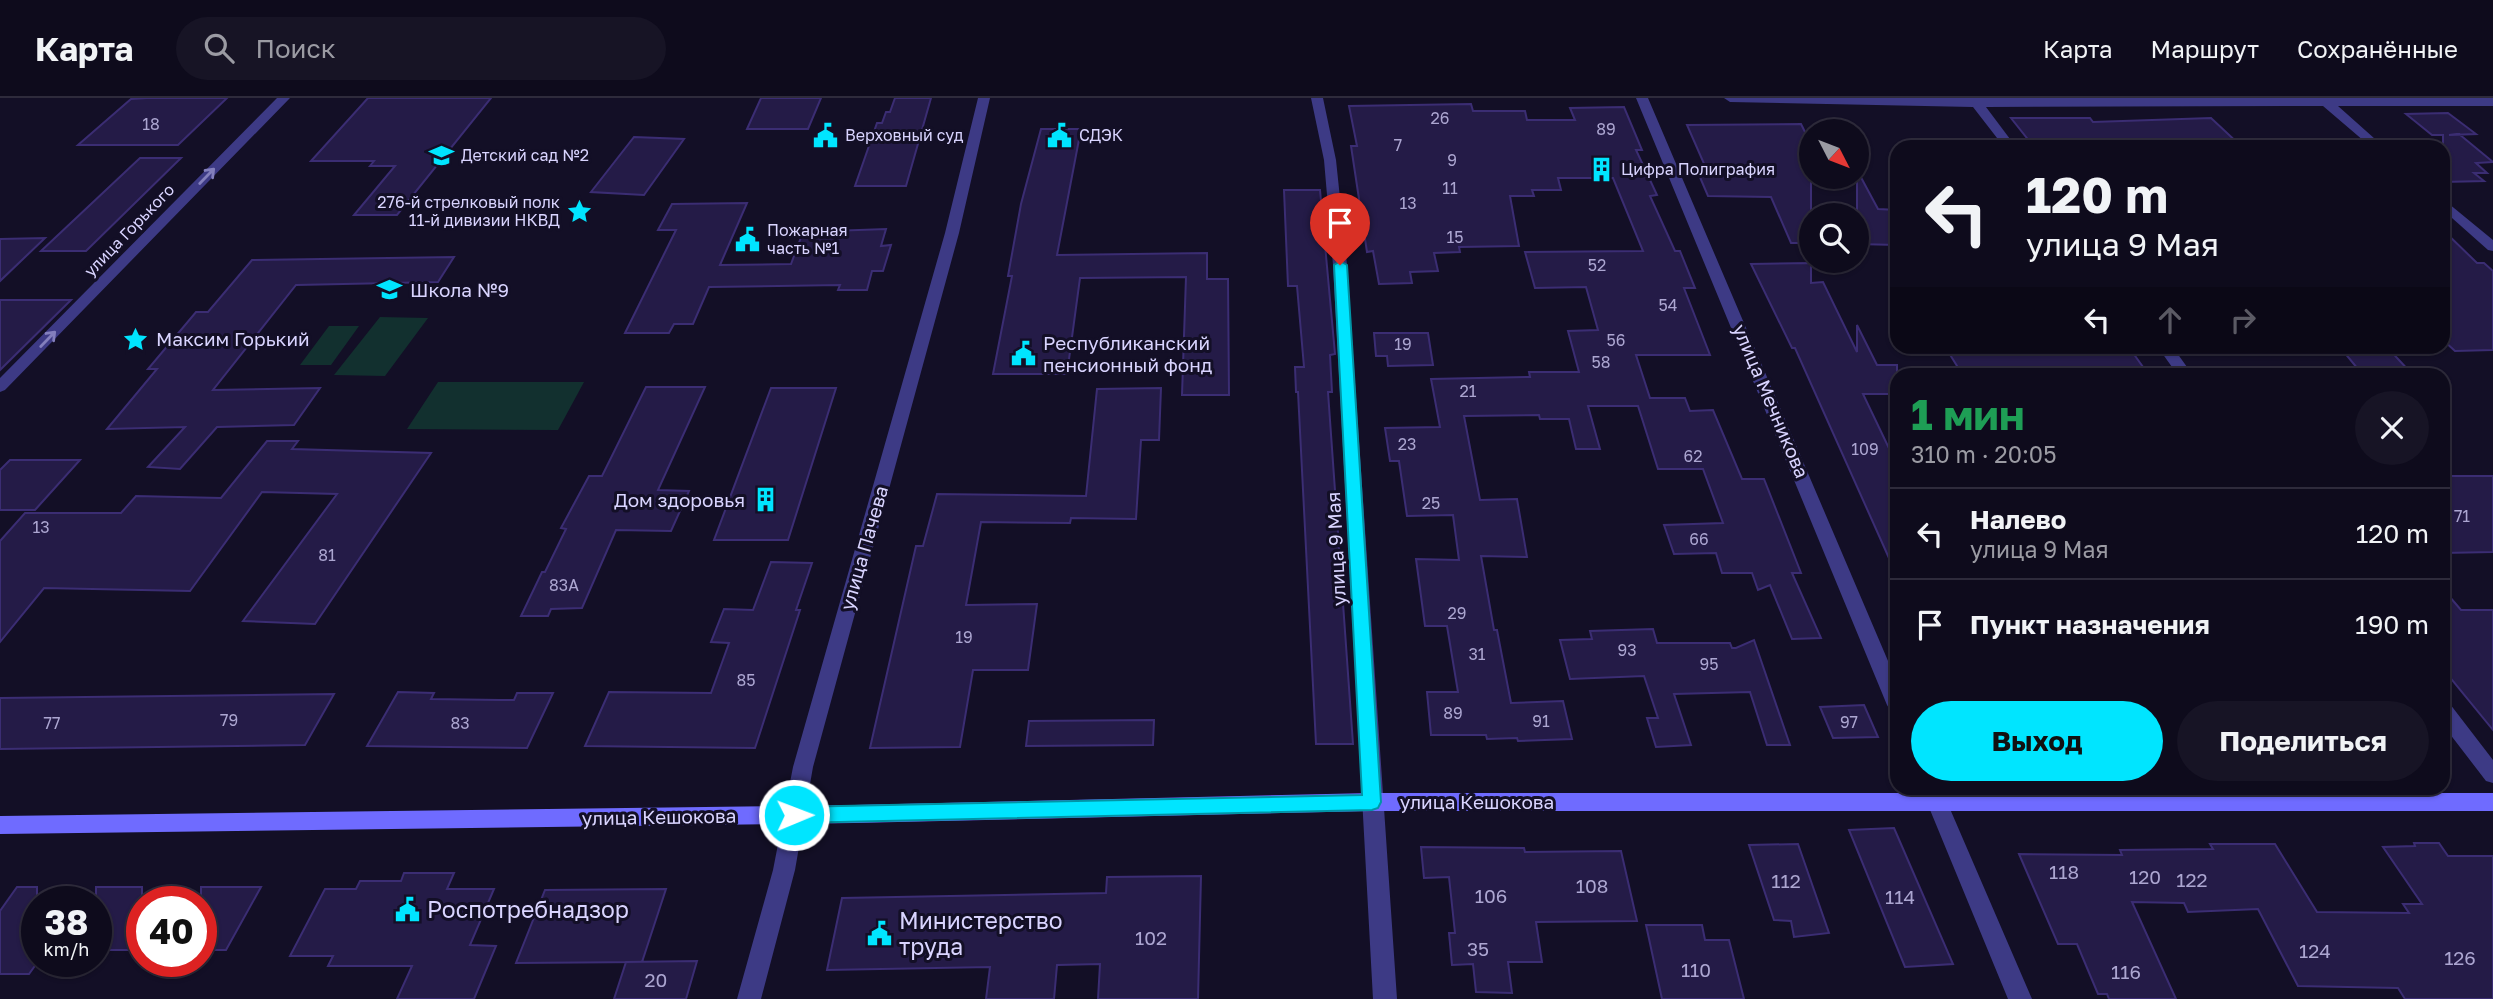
<!DOCTYPE html>
<html lang="ru">
<head>
<meta charset="utf-8">
<style>
  :root { --surface:#0e0b1c; --page:#171425; --text:#f1f3f6; --muted:#9b9ba3; --line:#2e2b3b; --accent:#00e5ff }
  body { margin:0; font-family:"Golos Text",sans-serif; background:var(--page); color:var(--text); height:100vh; display:flex; flex-direction:column; font-size:26px; white-space:nowrap }
  * { box-sizing:border-box; margin:0 }
  p { font-size:23px; color:var(--muted) }
  .icon { flex:none; width:38px; height:38px; fill:none; stroke:currentColor; stroke-width:2; stroke-linecap:round; stroke-linejoin:round }
  .map { position:relative; flex:1; overflow:hidden }
  .sheet { position:absolute; left:1890px; top:270px; width:560px; height:427px; display:flex; flex-direction:column; background:var(--surface); border-radius:21px; box-shadow:0 2px 5px #0004,0 0 0 2px var(--line) }
  .sheet>* { flex:none }
  .top-card { position:absolute; left:1890px; top:42px; width:560px; height:214px; border-radius:21px; box-shadow:0 2px 5px #0004,0 0 0 2px var(--line); background:#0e0b1c; color:var(--text); overflow:hidden }
  .needle { width:46px; rotate:132deg }
  .buttons { position:absolute; left:1799px; top:21px; display:grid; gap:14px }
  .buttons a { display:grid; place-items:center; width:70px; height:70px; border-radius:50%; background:var(--surface); box-shadow:0 2px 5px #0004,0 0 0 2px var(--line); font-size:35px }
  .speed { position:absolute; left:21px; top:788px; display:flex; gap:14px; font-size:35px; font-weight:700; text-align:center }
  .speed>* { display:grid; place-content:center; width:91px; height:91px; border-radius:50%; background:var(--surface); box-shadow:0 2px 5px #0004,0 0 0 2px var(--line); line-height:1 }
  .speed small { font-size:18px; font-weight:400 }
  .speed .limit { border:10px solid #d22; background:#fff; color:#111 }
  .pin { position:absolute; display:grid; place-items:center; width:60px; height:60px; color:#fff; margin:-72px -30px; border-radius:50% 50% 50% 0; rotate:-45deg; box-shadow:0 0 7px #0007 }
  .pin .icon { rotate:45deg }
  .me { position:absolute; width:77px; margin:-38px; rotate:89deg; stroke-linejoin:round; filter:drop-shadow(0 0 5px #0008) }
  .turn { display:flex; align-items:center; gap:24px; height:147px; padding:0 21px; font-size:32px }
  .turn .icon { width:91px; height:91px; stroke-width:2.5 }
  .turn b { display:block; font-size:49px; line-height:60px }
  .lanes { display:flex; align-items:center; height:66px; padding:0 21px; background:#0003; justify-content:center; gap:35px; direction:ltr }
  .lanes .off { opacity:.35 }
  .round { display:grid; place-items:center; flex:none; width:74px; height:74px; border-radius:37px; background:var(--page) }
  .headline { display:flex; align-items:center; justify-content:space-between; height:119px; padding:0 21px }
  h1 { font-size:42px; font-weight:700; line-height:52px; color:#1e9e55 }
  .button { display:flex; gap:14px; margin-top:auto; padding:14px 21px }
  .button a { flex:1; height:80px; border-radius:42px; background:var(--accent); color:#111; font-size:28px; font-weight:700; line-height:80px; text-align:center }
  .button a+a { background:var(--page); color:var(--text) }
  ul { padding:0; list-style:none }
  li { display:flex; align-items:center; gap:21px; height:91px; padding:0 21px; border-top:2px solid var(--line) }
  li div { flex:1 }
  li b { display:block; font-size:26px }
  li em { font-style:normal }
  header { display:flex; align-items:center; gap:42px; box-sizing:border-box; height:98px; padding:0 35px; background:var(--surface); border-bottom:2px solid var(--line) }
  header strong { font-size:33px }
  nav { display:flex; gap:38px; margin-inline-start:auto; font-size:24px }
  .search { width:490px; height:63px; background:var(--page); display:flex; align-items:center; gap:18px; box-sizing:border-box; padding:0 24px; border-radius:38px; color:var(--muted); font-size:26px }
  .map>svg:first-child { display:block }
  .green { fill:#12302f }
  .building { fill:#241b47; stroke:#3b2d73; stroke-width:2 }
  .lines { fill:none; stroke-linecap:round; stroke-linejoin:round }
  .street { fill:#3d3a85; fill-rule:evenodd }
  .secondary { fill:#6f6bff; fill-rule:evenodd }
  .oneway { stroke:#837fbc }
  .route { fill:#00e5ff; stroke:#0095a6; stroke-width:2 }
  .labels { text-anchor:middle; stroke-width:6; stroke-linejoin:round; paint-order:stroke }
  .number-label { font-size:16px; fill:#aca6d1 }
  .far-poi-label { font-size:16px; fill:#d9d4ff; stroke:#130f26; text-anchor:start }
  .far-street-label { font-size:16px; fill:#d9d4ff; stroke:#130f26 }
  .poi-label { font-size:19px; fill:#d9d4ff; stroke:#130f26; text-anchor:start }
  .street-label { font-size:19px; fill:#d9d4ff; stroke:#130f26 }
  .near-number-label { font-size:19px; fill:#aca6d1 }
  .near-poi-label { font-size:23px; fill:#d9d4ff; stroke:#130f26; text-anchor:start }
</style>
</head>
<body>
<header>
<strong>Карта</strong>
<div class="search"><svg class="icon" aria-label="search" viewBox="0 0 24 24"><circle cx="10" cy="10" r="6"/><path d="M15 15l6 6"/></svg>Поиск</div>
<nav><a>Карта</a><a>Маршрут</a><a>Сохранённые</a></nav>
</header>
<div class="map">
<svg width="2493" height="901" viewBox="0 0 2493 901">
  <rect width="100%" height="100%" fill="#130f26"/>
  <path class="green" d="M380,219L428,220L385,278L334,277Z
    M329,228H359L331,267H300Z
    M438,284H584L558,332L407,331Z"/>
  <path class="building" d="M147,0H227L178,47H78L131,1Z
    M368,0H491L397,117H354L395,68H370L374,63H311Z
    M761,0H821L808,31H747Z
    M895,0H931L906,88H855L877,25H882L886,14H890Z
    M1471,6L1473,13H1525L1527,22H1575L1570,10L1624,9L1642,52H1636L1657,97L1650,98L1675,153H1680L1695,190H1684L1710,257H1636L1650,300H1685L1690,313L1713,312L1742,381H1764L1801,475H1792L1821,540L1792,541L1770,487L1758,492L1752,475H1722L1716,455L1674,456L1664,427L1723,425L1703,371H1658L1638,308H1588L1600,351H1576L1569,321H1540L1539,317L1464,318L1480,402L1517,401L1527,459L1481,458L1494,532H1497L1511,605L1563,603L1572,641L1518,643L1517,640L1487,641L1486,637H1431L1427,594H1458L1447,528H1425L1416,461L1459,462L1453,417L1407,418L1399,363H1390L1385,330L1440,329L1431,281L1530,279L1529,274H1579L1568,233L1598,232L1586,189L1535,190L1525,154L1643,153L1613,80H1558L1561,92H1532L1534,98H1510L1519,148L1459,149L1460,154L1434,155L1438,173L1410,174L1412,185L1379,186L1373,153L1367,154L1351,48H1357L1349,8Z
    M2448,15L2476,36L2449,37L2459,36L2493,64L2476,65L2487,75H2474L2484,83L2443,84V37H2432L2406,16Z
    M2011,20H2090L2093,24L2211,20L2242,49H2034Z
    M1801,26L1811,46V145H1791L1771,99L1708,98L1699,77H1709L1687,27Z
    M1041,31H1081L1057,157L1207,155V181H1228L1229,297H1182L1186,179L1080,180L1067,276H993L1012,178H1008L1021,106Z
    M634,39L684,41L644,97L591,94Z
    M140,60H181L86,153H41Z
    M1857,72L1878,111L1897,112V147L1857,146Z
    M1284,92H1320L1335,256L1330,257L1332,294H1328L1353,646H1316L1298,294H1296L1295,269H1304L1297,188H1288Z
    M747,105L720,167L791,166L803,134L886,131L881,148L891,147L883,173H872L867,192H838L840,187L709,189L693,226H674L669,235H625L676,132H658L672,106Z
    M2443,132L2477,165H2484L2493,173V252L2455,253L2443,242Z
    M45,140L0,183V141Z
    M454,159L438,184L296,187L213,292L320,290L294,327L217,329L180,371L148,369L185,329L107,331L157,271H148L196,214H208L252,162Z
    M1811,165V185L1823,184L1857,254V227L1877,267H1897V296H1863L1897,367V478L1795,250H1792L1751,166Z
    M0,202H71L0,272Z
    M1374,235H1428L1433,267L1388,268L1387,258H1376Z
    M2087,248H2128L2148,276H1962L1949,255H2092Z
    M2339,248H2386L2412,276H2362Z
    M646,289H705L658,392L689,393L671,433L616,432L582,510L551,511L548,518H521L542,474H545L566,431L561,430L589,378H602Z
    M771,290H836L788,442H714Z
    M1161,290L1159,342H1141L1136,421L1071,420L1070,425L981,424L966,507L1037,506L1028,572H973L960,649L870,650L916,448H923L937,396L1086,398L1097,291Z
    M267,343H298L292,351L431,355L315,526L243,523L337,396L262,394L190,493L44,490L0,544V443L25,415H121L136,398L221,400Z
    M10,362H80L35,412H0V372Z
    M2443,378H2493V454L2443,455Z
    M771,464L812,465L796,512H800L755,650L585,648L609,594L711,595L729,545L711,544L724,511L753,512Z
    M2443,491L2461,512H2493V632L2443,571Z
    M1653,531L1657,545H1730L1732,550H1736L1754,542L1790,647H1767L1750,594L1674,596L1691,647L1656,649L1647,620H1658L1644,578L1570,581L1560,542L1592,541L1590,533Z
    M398,594L434,595L431,601L500,602H514L517,595H553L527,650L367,648Z
    M334,596L305,647L0,651V600Z
    M1864,607L1878,639L1833,640L1820,609Z
    M1154,622L1153,647L1026,648L1029,623Z
    M1894,730L1953,866L1905,869L1849,732Z
    M2414,745H2439L2448,758H2493V901H2405L2398,890L2298,888L2258,811L2188,814L2184,805L2132,804L2176,901H2109L2107,896H2098L2077,846H2058L2019,756L2122,757L2120,752L2213,751L2210,746H2275L2317,814L2409,815L2403,806H2422L2383,749L2415,748Z
    M1798,746L1829,835L1794,839L1791,823L1774,822L1749,747Z
    M1421,749L1524,750L1525,754L1621,753L1637,823L1536,824L1542,864H1508L1512,895L1476,894L1473,866L1452,867L1449,835H1455L1449,779L1424,780Z
    M404,775H454L447,791H494L470,847L496,848L474,901H397L412,868H328L333,858H290L325,791H356L360,783H401Z
    M1201,778L1198,901H1098L1100,866L1057,867L1054,901H986L990,869L827,872L842,800L1106,795L1107,779Z
    M17,789H37V865L29,876H0V813Z
    M96,789H142V852H96Z
    M201,789H261L226,852H201Z
    M666,791L642,864L516,865L545,792Z
    M1646,827H1702L1705,842H1729L1744,901H1662Z
    M697,863L686,901H614L626,864Z"/>
  <g class="lines">
    <path class="street" d="M277,0H290L5,292L0,294V280Z
      M978,0H990L959,135L813,669L795,772L761,901H737L773,772L793,669L945,135Z
      M1311,0H1323L1336,62L1347,167L1397,901H1373L1333,167L1324,62Z
      M1636,0H1648L1897,584V615L1890,612L1887,607Z
      M1724,0H2493V8H2338L2384,49H2371L2323,8L1986,9L2016,49H2004L1973,9L1730,4Z
      M2443,101L2493,142V153L2488,152L2443,112Z
      M2157,248H2172L2192,276H2177Z
      M2443,604L2450,606L2493,662V685L2486,683L2443,627Z
      M1921,690H1941L2032,901H2008Z"/>
    <path class="secondary" d="M1372,695H2493V713H1372L854,725L0,736V718L854,707Z"/>
  </g>
  <defs><path id="oneway-shaft" d="M-6 0H5M1.5-3L5.5 0L1.5 3" fill="none" stroke-width="1.6" stroke-linecap="round" stroke-linejoin="round" transform="scale(1.75)"/></defs>
  <g class="oneway">
    <use href="#oneway-shaft" transform="translate(207 78) rotate(-46)"/>
    <use href="#oneway-shaft" transform="translate(48 241) rotate(-46)"/>
  </g>
  <path class="route" d="M1340,163L1347,167L1381,704L1378,710L1372,712L794,725L787,723L784,717L787,711L794,709L1362,697L1334,167Z"/>
  <defs>
    <symbol id="civic-bare" viewBox="-9 -9 18 18"><path d="M-.6-6.5H3V-4.5H.6V-3L4-1V1h2V6H-6V1h2V-1L-.6-3ZM-1.2 2.5V6h2.4V2.5Z" fill="#00e5ff" stroke="#130f26" stroke-width="2.5" paint-order="stroke"/></symbol>
    <symbol id="school-bare" viewBox="-9 -9 18 18"><path d="M0-5L7-2L0 1L-7-2ZM-4 1L0 2.5L4 1V4Q0 6-4 4Z" fill="#00e5ff" stroke="#130f26" stroke-width="2.5" paint-order="stroke"/></symbol>
    <symbol id="building-bare" viewBox="-9 -9 18 18"><path d="M-4-6H4V6H1V3H-1V6H-4ZM-2.5-4.3h1.7v1.8h-1.7ZM.8-4.3h1.7v1.8H.8ZM-2.5-1h1.7V.8h-1.7ZM.8-1h1.7V.8H.8Z" fill="#00e5ff" stroke="#130f26" stroke-width="2.5" paint-order="stroke"/></symbol>
    <symbol id="sight-bare" viewBox="-9 -9 18 18"><path d="M0-6L1.8-2.2L6-1.7L2.9 1.2L3.7 5.4L0 3.3L-3.7 5.4L-2.9 1.2L-6-1.7L-1.8-2.2Z" fill="#00e5ff" stroke="#130f26" stroke-width="2.5" paint-order="stroke"/></symbol>
  </defs>
  <g fill-rule="evenodd">
    <use href="#civic-bare" x="808" y="20" width="35" height="35"/>
    <use href="#civic-bare" x="1042" y="20" width="35" height="35"/>
    <use href="#school-bare" x="424" y="40" width="35" height="35"/>
    <use href="#building-bare" x="1584" y="54" width="35" height="35"/>
    <use href="#sight-bare" x="562" y="96" width="35" height="35"/>
    <use href="#civic-bare" x="730" y="124" width="35" height="35"/>
    <use href="#school-bare" x="372" y="174" width="35" height="35"/>
    <use href="#sight-bare" x="118" y="224" width="35" height="35"/>
    <use href="#civic-bare" x="1006" y="238" width="35" height="35"/>
    <use href="#building-bare" x="748" y="384" width="35" height="35"/>
    <use href="#civic-bare" x="390" y="794" width="35" height="35"/>
    <use href="#civic-bare" x="862" y="818" width="35" height="35"/>
  </g>
  <g class="labels">
    <g class="number-label">
      <text x="1440" y="26">26</text>
      <text x="151" y="32">18</text>
      <text x="1606" y="37">89</text>
      <text x="1398" y="53">7</text>
      <text x="1452" y="68">9</text>
      <text x="1450" y="96">11</text>
      <text x="1408" y="111">13</text>
      <text x="1455" y="145">15</text>
      <text x="1597" y="173">52</text>
      <text x="1668" y="213">54</text>
      <text x="1616" y="248">56</text>
      <text x="1403" y="252">19</text>
      <text x="1601" y="270">58</text>
      <text x="1468" y="299">21</text>
      <text x="1407" y="352">23</text>
      <text x="1865" y="357">109</text>
      <text x="1693" y="364">62</text>
      <text x="1431" y="411">25</text>
      <text x="2462" y="424">71</text>
      <text x="41" y="435">13</text>
      <text x="1699" y="447">66</text>
      <text x="327" y="463">81</text>
      <text x="564" y="493">83А</text>
      <text x="1457" y="521">29</text>
      <text x="964" y="545">19</text>
      <text x="1627" y="558">93</text>
      <text x="1477" y="562">31</text>
      <text x="1709" y="572">95</text>
      <text x="746" y="588">85</text>
      <text x="1453" y="621">89</text>
      <text x="229" y="628">79</text>
      <text x="1541" y="629">91</text>
      <text x="1849" y="630">97</text>
      <text x="52" y="631">77</text>
      <text x="460" y="631">83</text>
    </g>
    <g class="far-poi-label">
      <text x="845" y="43">Верховный суд</text>
      <text x="1079" y="43">СДЭК</text>
      <text x="461" y="63">Детский сад №2</text>
      <text x="1621" y="77">Цифра Полиграфия</text>
      <text x="560" y="110" text-anchor="end">276-й стрелковый полк<tspan x="560" dy="18">11-й дивизии НКВД</tspan></text>
      <text x="767" y="138">Пожарная<tspan x="767" dy="18">часть №1</tspan></text>
    </g>
    <g class="far-street-label">
      <text transform="translate(129 132) rotate(-46)" y="6">улица Горького</text>
    </g>
    <g class="poi-label">
      <text x="410" y="199">Школа №9</text>
      <text x="156" y="248">Максим Горький</text>
      <text x="1043" y="252">Республиканский<tspan x="1043" dy="22">пенсионный фонд</tspan></text>
      <text x="745" y="409" text-anchor="end">Дом здоровья</text>
    </g>
    <g class="street-label">
      <text transform="translate(1771 303) rotate(67)" y="7">улица Мечникова</text>
      <text transform="translate(864 450) rotate(-74)" y="7">улица Пачева</text>
      <text transform="translate(1336 451) rotate(-93)" y="7">улица 9 Мая</text>
      <text x="1477" y="711">улица Кешокова</text>
      <text transform="translate(659 719) rotate(-1)" y="7">улица Кешокова</text>
    </g>
    <g class="near-number-label">
      <text x="2064" y="781">118</text>
      <text x="2145" y="786">120</text>
      <text x="2192" y="789">122</text>
      <text x="1786" y="790">112</text>
      <text x="1592" y="795">108</text>
      <text x="1491" y="805">106</text>
      <text x="1900" y="806">114</text>
      <text x="1151" y="847">102</text>
      <text x="1478" y="858">35</text>
      <text x="2315" y="860">124</text>
      <text x="2460" y="867">126</text>
      <text x="1696" y="879">110</text>
      <text x="2126" y="881">116</text>
      <text x="656" y="889">20</text>
    </g>
    <g class="near-poi-label">
      <text x="427" y="820">Роспотребнадзор</text>
      <text x="899" y="831">Министерство<tspan x="899" dy="26">труда</tspan></text>
    </g>
  </g>
</svg>
<div class="buttons">
<a><svg class="needle" viewBox="-14 -14 28 28"><path d="M0-13l5 13h-10z" fill="#e53935"/><path d="M0 13l5-13h-10z" fill="#9b9ba3"/></svg></a>
<a><svg class="icon" aria-label="search" viewBox="0 0 24 24"><circle cx="10" cy="10" r="6"/><path d="M15 15l6 6"/></svg></a>
</div>
<div class="speed"><div>38<small>km/h</small></div><div class="limit">40</div></div>
<div class="pin" style="left:1340px;top:167px;background:#d93025"><svg class="icon" aria-label="arrive" viewBox="0 0 24 24"><path d="M6 21V4h12l-3 4 3 4H6"/></svg></div>
<svg class="me" style="left:794px;top:717px" viewBox="-20 -20 40 40"><circle r="17" fill="#00e5ff" stroke="#fff" stroke-width="3"/><path d="M0-11L8 9 0 5-8 9z" fill="#fff"/></svg>
<div class="top-card">
<div class="turn"><svg class="icon" aria-label="left" viewBox="0 0 24 24"><path d="M17 20v-9H6M10 6l-5 5 5 5"/></svg><div><b>120 m</b>улица 9 Мая</div></div>
<div class="lanes"><svg class="icon" aria-label="left" viewBox="0 0 24 24"><path d="M17 20v-9H6M10 6l-5 5 5 5"/></svg><svg class="icon off" aria-label="ahead" viewBox="0 0 24 24"><path d="M12 20V5M6 11l6-6 6 6"/></svg><svg class="icon off" aria-label="right" viewBox="0 0 24 24"><path d="M7 20v-9h11M14 6l5 5-5 5"/></svg></div>
</div>
<section class="sheet">
<div class="headline"><div><h1>1 мин</h1><p>310 m · 20:05</p></div><a class="round"><svg class="icon" aria-label="close" viewBox="0 0 24 24"><path d="M6 6l12 12M18 6L6 18"/></svg></a></div>
<ul>
<li><svg class="icon" aria-label="left" viewBox="0 0 24 24"><path d="M17 20v-9H6M10 6l-5 5 5 5"/></svg><div><b>Налево</b><p>улица 9 Мая</p></div><em>120 m</em></li>
<li><svg class="icon" aria-label="arrive" viewBox="0 0 24 24"><path d="M6 21V4h12l-3 4 3 4H6"/></svg><div><b>Пункт назначения</b></div><em>190 m</em></li>
</ul>
<div class="button"><a>Выход</a><a>Поделиться</a></div>
</section>
</div>
</body>
</html>
